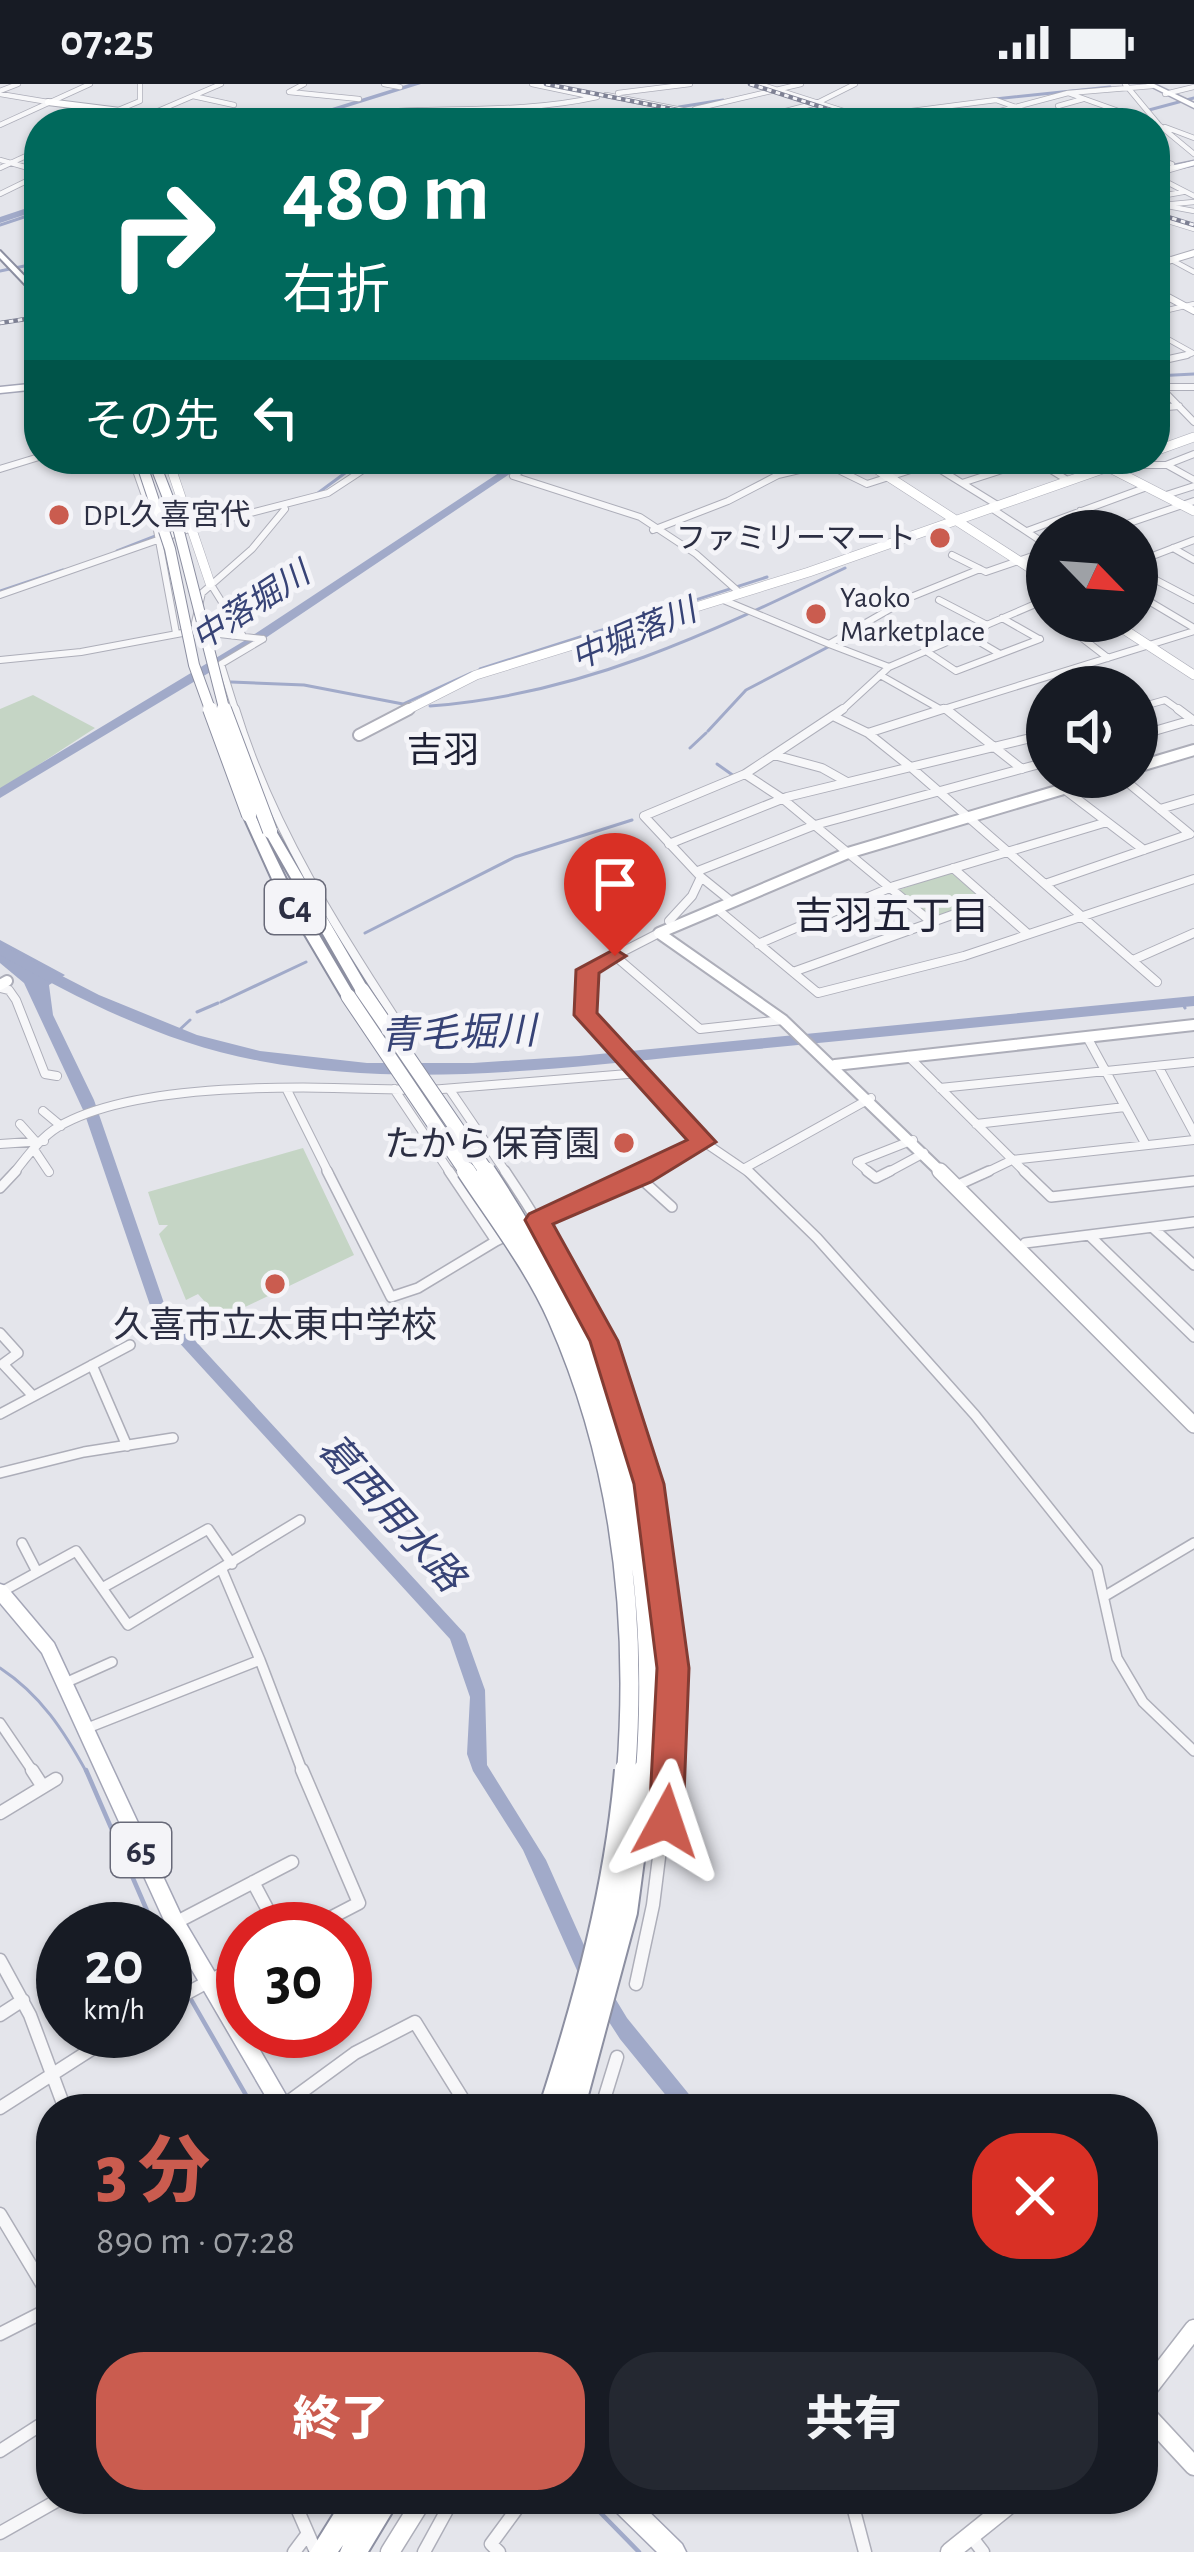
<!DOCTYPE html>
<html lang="ja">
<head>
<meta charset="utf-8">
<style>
  :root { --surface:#171b24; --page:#242831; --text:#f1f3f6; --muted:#9ea1a6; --accent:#ca5c4f }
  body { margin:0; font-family:"Alegreya Sans","Noto Sans JP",sans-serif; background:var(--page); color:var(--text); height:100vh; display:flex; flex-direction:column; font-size:45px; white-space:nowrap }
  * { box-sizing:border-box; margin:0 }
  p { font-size:39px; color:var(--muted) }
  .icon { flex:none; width:66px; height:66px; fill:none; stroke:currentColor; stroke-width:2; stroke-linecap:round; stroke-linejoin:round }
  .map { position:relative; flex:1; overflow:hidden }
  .side { position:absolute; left:36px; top:2010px; width:1122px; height:420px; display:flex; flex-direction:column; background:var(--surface); border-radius:48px; box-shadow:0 3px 9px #0004 }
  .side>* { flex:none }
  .hud { position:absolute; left:24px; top:24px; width:1146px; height:366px; border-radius:48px; box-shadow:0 3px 9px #0004; background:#00695c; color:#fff; overflow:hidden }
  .needle { width:78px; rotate:115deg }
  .controls { position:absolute; left:1026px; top:426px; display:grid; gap:24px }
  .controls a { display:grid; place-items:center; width:132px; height:132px; border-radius:50%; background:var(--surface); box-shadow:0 3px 9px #0004; font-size:60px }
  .speed { position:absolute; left:36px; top:1818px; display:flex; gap:24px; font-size:60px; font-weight:700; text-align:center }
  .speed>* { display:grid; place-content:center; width:156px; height:156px; border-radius:50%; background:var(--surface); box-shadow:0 3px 9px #0004; line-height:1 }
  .speed small { font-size:30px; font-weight:400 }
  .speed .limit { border:18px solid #d22; background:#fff; color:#111 }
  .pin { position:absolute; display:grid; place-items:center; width:102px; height:102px; color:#fff; margin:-123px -51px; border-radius:50% 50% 50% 0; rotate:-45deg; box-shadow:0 0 12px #0007 }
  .pin .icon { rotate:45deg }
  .me { position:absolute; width:132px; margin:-66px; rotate:5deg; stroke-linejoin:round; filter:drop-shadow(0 0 9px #0008) }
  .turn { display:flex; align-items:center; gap:42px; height:252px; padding:0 60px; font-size:54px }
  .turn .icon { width:156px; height:156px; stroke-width:2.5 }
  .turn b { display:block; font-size:84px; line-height:102px }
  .then { display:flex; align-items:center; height:114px; padding:0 60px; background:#0003; gap:24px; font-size:45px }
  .round { display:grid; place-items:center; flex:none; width:126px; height:126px; border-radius:48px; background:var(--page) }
  .overview { display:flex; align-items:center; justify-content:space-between; height:204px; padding:0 60px }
  h1 { font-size:72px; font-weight:800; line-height:90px; color:var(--accent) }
  .action { display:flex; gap:24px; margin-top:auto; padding:24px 60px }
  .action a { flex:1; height:138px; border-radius:48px; background:var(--accent); color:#fff; font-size:48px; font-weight:800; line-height:138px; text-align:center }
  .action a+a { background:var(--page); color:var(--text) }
  .status { display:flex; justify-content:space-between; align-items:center; height:84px; padding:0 60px; background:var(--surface); direction:ltr }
  .status svg { height:33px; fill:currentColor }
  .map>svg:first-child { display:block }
  .green { fill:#c5d5c5 }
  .water { fill:#a1aac9 }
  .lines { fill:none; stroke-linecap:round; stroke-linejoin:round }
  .stream-far1 { stroke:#a1aac9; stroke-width:3 }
  .stream { stroke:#a1aac9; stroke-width:4.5 }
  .river { fill:#a1aac9; fill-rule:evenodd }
  .street-far4-casing { stroke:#adaeb9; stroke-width:6 }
  .street-far3-casing { stroke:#adaeb9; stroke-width:8 }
  .street-far2-casing { stroke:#adaeb9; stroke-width:10 }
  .street-far1-casing { stroke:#adaeb9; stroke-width:12 }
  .street-casing { stroke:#adaeb9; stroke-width:15 }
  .secondary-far4-casing { stroke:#adaeb9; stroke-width:8 }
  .secondary-far3-casing { stroke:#adaeb9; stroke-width:10 }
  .secondary-far2-casing { stroke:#adaeb9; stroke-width:14 }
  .secondary-far1-casing { stroke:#adaeb9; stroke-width:18 }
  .secondary-casing { stroke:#adaeb9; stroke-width:21 }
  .primary-casing { stroke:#a4a6b7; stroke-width:3 }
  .highway-casing { stroke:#8c8fa1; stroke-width:4 }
  .street-far4 { stroke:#f7f7f9; stroke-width:4.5 }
  .street-far3 { stroke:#f7f7f9; stroke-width:6 }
  .street-far2 { stroke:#f7f7f9; stroke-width:8 }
  .street-far1 { stroke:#f7f7f9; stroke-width:9 }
  .street { stroke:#f7f7f9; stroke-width:12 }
  .secondary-far4 { stroke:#fff; stroke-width:6 }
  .secondary-far3 { stroke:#fff; stroke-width:9 }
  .secondary-far2 { stroke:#fff; stroke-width:10 }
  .secondary-far1 { stroke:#fff; stroke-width:15 }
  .secondary { stroke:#fff; stroke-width:18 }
  .primary { fill:#fff; fill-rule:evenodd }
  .highway { fill:#fff; fill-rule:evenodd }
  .rail-casing { stroke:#7e8194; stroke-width:4.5 }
  .rail { stroke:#f4f4f8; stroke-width:3; stroke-dasharray:4.5; stroke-linecap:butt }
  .highway-bridge-far3-casing { stroke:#8c8fa1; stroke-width:12; stroke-linecap:butt }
  .highway-bridge-far2-casing { stroke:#8c8fa1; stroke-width:16; stroke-linecap:butt }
  .highway-bridge-far1-casing { stroke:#8c8fa1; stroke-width:21; stroke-linecap:butt }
  .highway-bridge-casing { stroke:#8c8fa1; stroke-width:26; stroke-linecap:butt }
  .highway-bridge-far3 { stroke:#fff; stroke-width:10 }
  .highway-bridge-far2 { stroke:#fff; stroke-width:14 }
  .highway-bridge-far1 { stroke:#fff; stroke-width:18 }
  .highway-bridge { stroke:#fff; stroke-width:22 }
  .route { fill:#ca5c4f; stroke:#833c33; stroke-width:3 }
  .poi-dot { fill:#ca5c4f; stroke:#f4f4f8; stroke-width:4.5 }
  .labels { text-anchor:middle; stroke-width:10; stroke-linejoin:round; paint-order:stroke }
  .far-poi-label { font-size:30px; fill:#2c2f43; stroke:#f4f4f8; text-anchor:start }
  .far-water-label { font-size:33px; font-style:italic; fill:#374376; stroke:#f4f4f8 }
  .shield { fill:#f4f4f8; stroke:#686a79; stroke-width:3 }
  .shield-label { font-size:33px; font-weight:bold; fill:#2c2f43 }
  .far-quarter-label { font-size:36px; fill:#1e2034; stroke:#f4f4f8 }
  .poi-label { font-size:36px; fill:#2c2f43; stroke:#f4f4f8; text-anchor:end }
  .neighbourhood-label { font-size:39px; fill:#1e2034; stroke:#f4f4f8 }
  .water-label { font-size:39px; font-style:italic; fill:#374376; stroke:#f4f4f8 }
</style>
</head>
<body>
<div class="status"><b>07:25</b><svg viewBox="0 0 49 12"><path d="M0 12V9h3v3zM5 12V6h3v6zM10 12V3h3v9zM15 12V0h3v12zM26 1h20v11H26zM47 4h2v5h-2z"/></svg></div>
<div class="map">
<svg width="1194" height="2468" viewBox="0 0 1194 2468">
  <rect width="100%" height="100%" fill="#e4e5eb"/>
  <path class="green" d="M33,611L95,644L0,706V625Z
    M950,788L984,817L932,834L896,807Z
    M303,1064L354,1171L220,1235L198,1210L186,1216L159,1150L168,1141H159L148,1108Z"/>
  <path class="water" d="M0,856L65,891L49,901L53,931L94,1016L166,1225L465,1550L485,1606L487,1681L546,1776L587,1868L627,1934L701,2025H677L620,1955L580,1893L523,1766L473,1687L467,1670L470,1613L450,1555L153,1230L84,1028L24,899L0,879Z"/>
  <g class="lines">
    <path class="stream-far1" d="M995,15L1110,3
      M679,23L723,16
      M1149,26L1194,14
      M871,33L902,27
      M594,39L670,25
      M1103,39L1125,33
      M0,141L39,128
      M0,187L39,179
      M1155,292L1194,290
      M318,409L364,375
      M196,440L216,435
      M117,467L158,451
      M0,507L63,486
      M480,585L767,493
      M231,598L304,601L403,620L471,589
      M430,622C581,611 710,549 845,484
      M708,647L746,606L830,562
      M690,664L706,649
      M717,680L734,692
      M365,849L515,773L632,736
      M221,918L306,878
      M1182,918L1185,924
      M197,928L218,919
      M176,949L190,936
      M0,1584C41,1611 64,1647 87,1689"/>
    <path class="stream" d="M86,1686L155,1845
      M165,1866L185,1904
      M189,1912L254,2025
      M587,2415L639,2468"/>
    <path class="river" d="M409,0H421L296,39H284Z
      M39,120V126L0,139V133Z
      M520,375H532L252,563L0,714V704L244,557Z
      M0,860L99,911L197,951L260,967L367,979H473L579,972L1194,912V922C1028,938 862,955 696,971C552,985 404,1004 260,977C167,960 82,917 0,871Z"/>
    <defs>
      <path id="street-far4" d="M304,0L289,8L359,15
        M384,0L400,3
        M532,0L594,13
        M759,0L881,39
        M1125,0L1159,41L1194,70
        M0,7L18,0
        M618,9L690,0
        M1068,9L1152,2
        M0,10L48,18
        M1165,10L1194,3
        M606,11L743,38L817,19L855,0
        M193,12L234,21
        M1058,22L1083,15
        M695,25L801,0
        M904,28L996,16L1060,39
        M208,30L220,35L210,38
        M149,31L214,39
        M87,39L140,17V0
        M130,39L221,0
        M302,39C399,16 499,35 597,13
        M632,39L679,28
        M840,39L862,36
        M955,39L1068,9L1152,39
        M0,41L90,0
        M1165,43L1194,54
        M1155,74L1172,80
        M0,76L39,87
        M0,84L39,66
        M1155,90L1194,79
        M1155,92L1194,112
        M0,110L39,91
        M1155,113L1183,108
        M1194,118L1162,121L1194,127
        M1155,133L1194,145
        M1155,167L1194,188
        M1155,229L1194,220
        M1155,248L1193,269
        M1173,274L1191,270"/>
      <path id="street-far3" d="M1155,278L1187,271
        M1155,298L1194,338
        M1160,303H1194
        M1155,324L1179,322
        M132,375L157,446L176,549
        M538,375L513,392L640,433L696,470L740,509
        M816,375L867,400L945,375
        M923,375L999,422
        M1033,375L1069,397
        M1091,375L1108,383
        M368,381L379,383L407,375
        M1118,381H1166L1194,370
        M1167,381L1194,396
        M0,385L39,373
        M962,399L1033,376
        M1163,412L1194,402
        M991,424L1047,461
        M1080,427L1112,445
        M653,446L728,417L778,391L846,375
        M1027,447L1147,403
        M1106,447L1194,417
        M1173,464L1194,476
        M952,471L986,488L1047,467
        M1137,478L1194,456
        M1137,486L1194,516
        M210,499L243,552
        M1137,510L1194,544
        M0,511L192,444L328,409L363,386L371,375
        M721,515L829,560L911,513L980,485
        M939,516L987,541
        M1002,534L1039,555
        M1060,537L1108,574
        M193,547L202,509L252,465L285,425
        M966,550L1000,570
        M829,560L889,583
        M926,567L956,587L1040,555
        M0,576L81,568L193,547L263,555
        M880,591L940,625
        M944,624L950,628
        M1137,624L1165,616L1182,628
        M236,628L221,580L263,555
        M840,628L889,583L1047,515
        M934,628L1194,547"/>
      <path id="street-far2" d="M235,625C271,743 339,849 406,951
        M946,625L1022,685
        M1178,625L1194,637
        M835,633L868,649L913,685L1157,898
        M868,649L943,625
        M1137,652L1192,636
        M774,671L822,684L847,698
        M745,690L783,715L930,837
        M1121,693L1190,750
        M1064,705L1144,766
        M1160,725L1194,715
        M669,760L787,713L1047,650
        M953,784L1028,850
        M698,787L815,741L1047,678
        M1045,800L1190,750
        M732,818L701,793L644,732L745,690L843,625
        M716,824L818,909L964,872L1194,795
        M669,837L692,812L701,793
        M659,849L587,886L585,931L704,1058L751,1090
        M758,860L894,802L1107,738
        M615,872L700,945L783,936
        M1133,876L1194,849
        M793,888L991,817
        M0,904L9,906L16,916L45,990L57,992
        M1087,953L1146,1061
        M908,972L1027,1090
        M1158,982L1194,1049
        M940,1004L1194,978
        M394,1005L451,1090
        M287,1006L329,1090
        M430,1006L640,989
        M450,1006L507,1090
        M43,1027L61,1042
        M20,1040L36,1058
        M976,1040L1125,1023
        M0,1060L44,1057
        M35,1067L49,1088
        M745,1084L871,1014
        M13,1090C26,1074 40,1054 58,1043C140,995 318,1003 413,1006
        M638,1090L704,1058
        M871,1090L857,1078L913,1056
        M885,1090L924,1069
        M983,1090L1012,1076L1194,1056"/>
      <path id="street-far1" d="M327,1087L391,1213L418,1204L496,1157L644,1087
        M449,1087L496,1157
        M505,1087C632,1274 688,1462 669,1689
        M748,1087L817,1154L975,1331L1097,1484L1117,1574L1143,1618L1194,1667
        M867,1087L876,1094L890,1087
        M1024,1087L1051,1113L1194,1097
        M639,1093L672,1123
        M958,1101L989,1087
        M0,1104L16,1087
        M1153,1144L1194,1181
        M1090,1152L1194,1253
        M1025,1159L1194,1138
        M0,1249L18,1269L3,1280L33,1312
        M92,1281L127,1362
        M0,1330L130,1261
        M0,1389L84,1368L173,1354
        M22,1459L37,1488
        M102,1504L208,1445L232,1480
        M1,1508L76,1467L128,1541L300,1436
        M1105,1512L1194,1459
        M260,1576L303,1689
        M65,1599L112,1578
        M0,1639L34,1689
        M85,1645L260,1576L222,1486"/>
      <path id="street" d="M32,1686L43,1703
        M302,1686L359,1819L309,1845
        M0,1729L56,1695
        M253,1798L278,1845
        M175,1839L292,1778
        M0,1876L30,1931L65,2025
        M636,1900L653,1821L670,1686
        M165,1921L243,1879
        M0,1931L23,1916
        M284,2021L355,1969L415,1938L469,2025
        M0,2024L120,1947
        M601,2025L617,1973
        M0,2130L51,2215
        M0,2250L51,2224
        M0,2367L51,2334
        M293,2415L316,2468
        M851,2415L865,2468
        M0,2449L60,2415
        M970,2451L983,2468
        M294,2468L306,2452
        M424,2468L453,2415
        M499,2468L491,2460L524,2415"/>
      <path id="secondary-far4" d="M48,18L144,30
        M676,29L726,39
        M1155,181L1194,169
        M1155,206L1194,227"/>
      <path id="secondary-far3" d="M1155,367L1194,353
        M168,375L210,499
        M861,375L1047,495
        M1108,383L1194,427
        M1111,537L1194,591
        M403,628L476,591L809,488L1131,375"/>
      <path id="secondary-far2" d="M359,651L409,625
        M1137,683L1194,666
        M0,901L7,897
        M835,981L1194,941
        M943,1090L783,936L659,849L848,769L1104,693"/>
      <path id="secondary-far1" d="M940,1087L1194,1341"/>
      <path id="secondary" d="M1143,2311L1194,2245
        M1143,2327L1194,2382
        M390,2468L423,2415
        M950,2468L1016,2415"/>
      <path id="primary" d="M1146,0H1154L1194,19V24Z
        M1194,77V81L1155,89V85Z
        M39,299V305L0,309V303Z
        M0,1500L6,1502L54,1559L182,1833L243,1936V1947H249L294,2025H273L168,1845L42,1569L0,1519Z
        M607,2415H636L682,2460L686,2468H657L611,2423Z"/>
      <path id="highway" d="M0,167L39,207V215L0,174Z
        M249,727L255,731L286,795L355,912L353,915H343L272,795L243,731Z
        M270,743L276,747L369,906L367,909L362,910L355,906L264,747Z
        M343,2415H371L368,2421L372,2415H400L368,2468H340L343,2461L338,2468H310Z"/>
    </defs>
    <use href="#street-far4" class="street-far4-casing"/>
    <use href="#street-far3" class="street-far3-casing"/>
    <use href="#street-far2" class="street-far2-casing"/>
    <use href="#street-far1" class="street-far1-casing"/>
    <use href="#street" class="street-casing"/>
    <use href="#secondary-far4" class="secondary-far4-casing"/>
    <use href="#secondary-far3" class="secondary-far3-casing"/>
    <use href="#secondary-far2" class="secondary-far2-casing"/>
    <use href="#secondary-far1" class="secondary-far1-casing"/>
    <use href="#secondary" class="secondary-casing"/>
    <use href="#primary" class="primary-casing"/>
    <use href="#highway" class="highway-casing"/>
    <use href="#street-far4" class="street-far4"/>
    <use href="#street-far3" class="street-far3"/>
    <use href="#street-far2" class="street-far2"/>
    <use href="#street-far1" class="street-far1"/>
    <use href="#street" class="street"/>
    <use href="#secondary-far4" class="secondary-far4"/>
    <use href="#secondary-far3" class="secondary-far3"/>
    <use href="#secondary-far2" class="secondary-far2"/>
    <use href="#secondary-far1" class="secondary-far1"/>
    <use href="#secondary" class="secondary"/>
    <use href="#primary" class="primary"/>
    <use href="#highway" class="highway"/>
    <defs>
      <path id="rail" d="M546,0L743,39
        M750,0L871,39
        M1155,129L1194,141
        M0,239L39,233"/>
    </defs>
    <use href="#rail" class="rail-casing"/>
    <use href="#rail" class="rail"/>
    <defs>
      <path id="highway-bridge-far3" d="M140,375L170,465L194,581L211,628
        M153,375L175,432L225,628"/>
      <path id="highway-bridge-far2" d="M210,625L249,731
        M224,625L270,747
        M362,906L488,1090
        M348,912L468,1090"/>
      <path id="highway-bridge-far1" d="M466,1087C497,1134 534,1182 557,1234C621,1379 638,1532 626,1689
        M486,1087C615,1282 662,1455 645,1689"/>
      <path id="highway-bridge" d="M550,2025C586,1914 616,1803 626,1686
        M573,2025L626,1828L645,1686"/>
    </defs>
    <use href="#highway-bridge-far3" class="highway-bridge-far3-casing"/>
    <use href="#highway-bridge-far2" class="highway-bridge-far2-casing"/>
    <use href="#highway-bridge-far1" class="highway-bridge-far1-casing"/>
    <use href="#highway-bridge" class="highway-bridge-casing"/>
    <use href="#highway-bridge-far3" class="highway-bridge-far3"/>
    <use href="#highway-bridge-far2" class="highway-bridge-far2"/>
    <use href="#highway-bridge-far1" class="highway-bridge-far1"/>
    <use href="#highway-bridge" class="highway-bridge"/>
  </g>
  <path class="route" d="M615,865L626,872L599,889L597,929L716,1058L651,1098L553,1140L618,1257L664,1400L689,1584L683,1737L678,1748L666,1752L654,1748L649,1737L657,1584L634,1400L590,1257L525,1136L529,1130L687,1056L574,931L576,886Z"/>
  <g class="poi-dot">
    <circle cx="59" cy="431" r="12"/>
    <circle cx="940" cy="454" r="12"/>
    <circle cx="816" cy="530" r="12"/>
    <circle cx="624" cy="1059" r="12"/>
    <circle cx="275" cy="1200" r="12"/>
  </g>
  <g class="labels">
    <g class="far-poi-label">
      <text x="83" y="441">DPL久喜宮代</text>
      <text x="916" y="464" text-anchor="end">ファミリーマート</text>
      <text x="840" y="523">Yaoko<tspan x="840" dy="34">Marketplace</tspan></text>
    </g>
    <g class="far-water-label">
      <text transform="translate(250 521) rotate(-33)" y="12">中落堀川</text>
      <text transform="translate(633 549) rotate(-23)" y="12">中堀落川</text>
    </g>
    <g class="shield">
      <rect x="265" y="796" width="60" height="54" rx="9"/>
      <rect x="111" y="1739" width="60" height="54" rx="9"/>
    </g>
    <g class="shield-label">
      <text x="295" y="835">C4</text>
      <text x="141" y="1778">65</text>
    </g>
    <g class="far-quarter-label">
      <text x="443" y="678">吉羽</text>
    </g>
    <g class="poi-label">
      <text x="600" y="1072">たから保育園</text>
      <text x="275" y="1253" text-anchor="middle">久喜市立太東中学校</text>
    </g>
    <g class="neighbourhood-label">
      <text x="892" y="845">吉羽五丁目</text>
    </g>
    <g class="water-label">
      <text transform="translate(458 948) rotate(-2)" y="14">青毛堀川</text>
      <text transform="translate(392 1428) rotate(48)" y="14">葛西用水路</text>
    </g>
  </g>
</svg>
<div class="controls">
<a><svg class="needle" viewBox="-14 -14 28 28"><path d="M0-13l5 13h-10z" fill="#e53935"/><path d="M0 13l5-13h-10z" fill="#9ea1a6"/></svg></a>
<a><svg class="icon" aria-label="sound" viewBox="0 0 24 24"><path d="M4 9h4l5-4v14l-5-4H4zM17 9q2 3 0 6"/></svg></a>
</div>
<div class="speed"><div>20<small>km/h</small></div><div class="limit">30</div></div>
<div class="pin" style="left:615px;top:872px;background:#d93025"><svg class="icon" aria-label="arrive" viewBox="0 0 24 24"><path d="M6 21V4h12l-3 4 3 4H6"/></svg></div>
<svg class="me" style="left:666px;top:1737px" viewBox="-20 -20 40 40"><path d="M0-17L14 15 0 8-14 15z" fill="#ca5c4f" stroke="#fff" stroke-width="4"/></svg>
<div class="hud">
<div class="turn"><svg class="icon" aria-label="right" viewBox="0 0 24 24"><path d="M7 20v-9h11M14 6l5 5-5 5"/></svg><div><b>480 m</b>右折</div></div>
<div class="then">その先<svg class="icon" aria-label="left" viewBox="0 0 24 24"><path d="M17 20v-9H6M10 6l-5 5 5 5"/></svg></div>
</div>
<section class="side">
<div class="overview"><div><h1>3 分</h1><p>890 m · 07:28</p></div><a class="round" style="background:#d93025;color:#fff"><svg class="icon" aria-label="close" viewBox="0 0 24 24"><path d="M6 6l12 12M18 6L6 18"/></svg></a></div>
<div class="action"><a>終了</a><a>共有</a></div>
</section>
</div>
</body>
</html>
